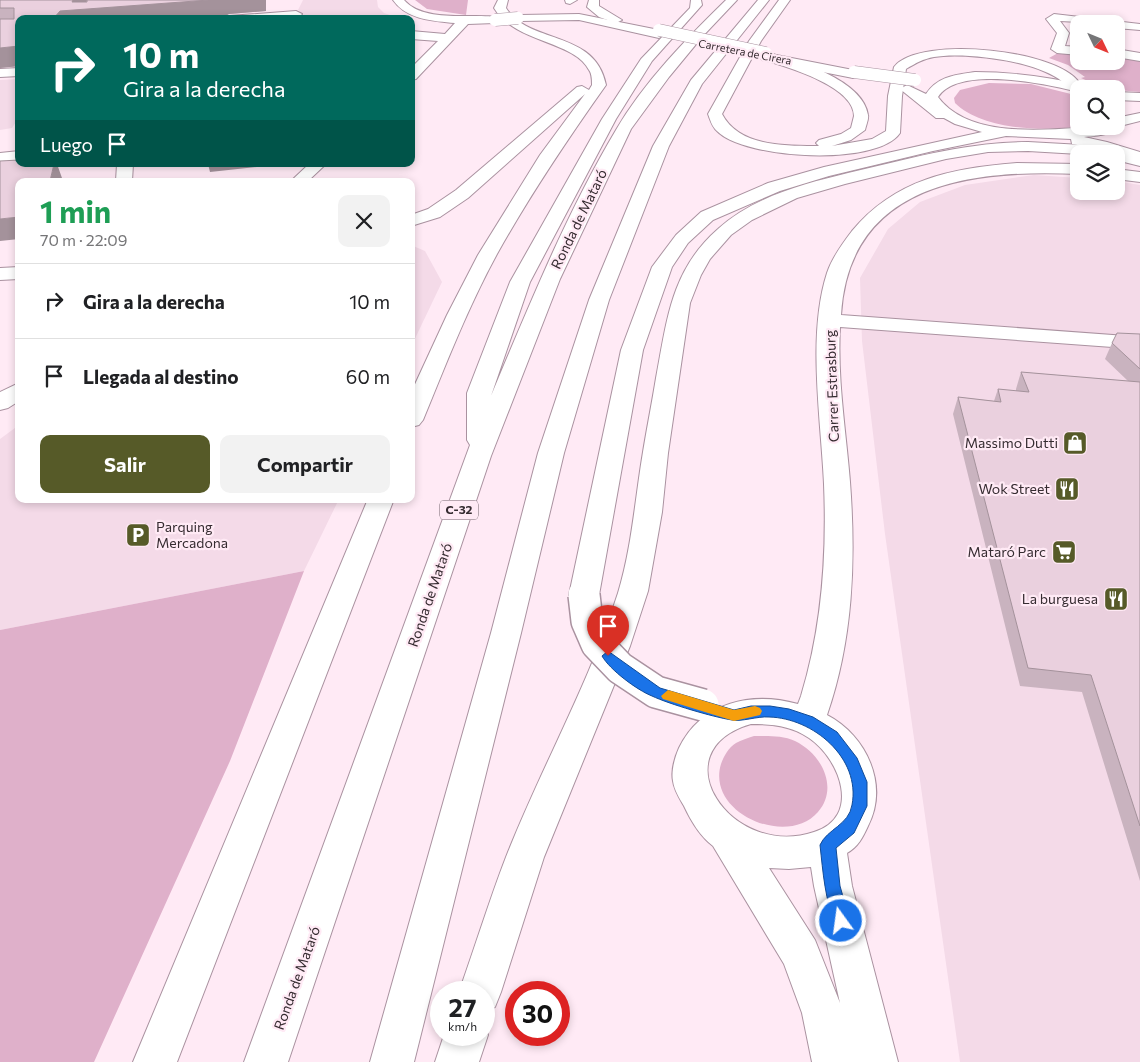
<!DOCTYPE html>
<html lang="es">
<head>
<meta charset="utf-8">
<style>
  :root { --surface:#fff; --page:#f2f2f2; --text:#202124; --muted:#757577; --line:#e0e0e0; --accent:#565a28 }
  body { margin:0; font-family:Commissioner,sans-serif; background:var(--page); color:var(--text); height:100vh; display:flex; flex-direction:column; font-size:19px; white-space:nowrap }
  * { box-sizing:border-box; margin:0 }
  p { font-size:16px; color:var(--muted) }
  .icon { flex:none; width:28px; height:28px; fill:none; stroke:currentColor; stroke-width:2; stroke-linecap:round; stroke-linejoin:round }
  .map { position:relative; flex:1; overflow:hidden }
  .side { position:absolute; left:15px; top:178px; width:400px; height:325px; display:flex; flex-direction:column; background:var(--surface); border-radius:10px; box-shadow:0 2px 8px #0003 }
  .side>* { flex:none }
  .guide { position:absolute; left:15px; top:15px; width:400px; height:152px; border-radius:10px; box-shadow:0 2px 8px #0003; background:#00695c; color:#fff; overflow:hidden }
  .needle { width:32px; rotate:133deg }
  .buttons { position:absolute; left:1070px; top:15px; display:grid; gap:10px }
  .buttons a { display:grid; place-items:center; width:55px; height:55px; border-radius:10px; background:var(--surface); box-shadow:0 2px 8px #0003; font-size:25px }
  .speed { position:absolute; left:430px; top:981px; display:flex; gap:10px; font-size:25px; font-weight:700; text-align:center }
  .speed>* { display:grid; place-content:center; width:65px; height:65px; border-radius:50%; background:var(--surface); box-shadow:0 2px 8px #0003; line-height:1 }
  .speed small { font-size:12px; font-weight:400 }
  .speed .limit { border:8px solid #d22; background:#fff; color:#111 }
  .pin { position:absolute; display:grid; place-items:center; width:42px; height:42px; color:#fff; margin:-51px -21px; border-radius:50% 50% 50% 0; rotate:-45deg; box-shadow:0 0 5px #0007 }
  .pin .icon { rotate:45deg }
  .me { position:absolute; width:55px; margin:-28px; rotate:346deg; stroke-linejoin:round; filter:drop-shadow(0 0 4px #0008) }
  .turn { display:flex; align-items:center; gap:18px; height:105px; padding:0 25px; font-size:22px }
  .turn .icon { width:65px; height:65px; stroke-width:2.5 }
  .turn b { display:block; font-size:35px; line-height:42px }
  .then { display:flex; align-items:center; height:48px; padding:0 25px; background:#0003; gap:10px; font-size:19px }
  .round { display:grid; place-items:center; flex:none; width:52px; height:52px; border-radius:10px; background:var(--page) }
  .summary { display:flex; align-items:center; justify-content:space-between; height:85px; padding:0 25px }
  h1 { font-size:30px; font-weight:700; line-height:38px; color:#1e9e55 }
  .primary-button { display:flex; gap:10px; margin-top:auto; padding:10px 25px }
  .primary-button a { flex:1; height:58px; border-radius:10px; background:var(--accent); color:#fff; font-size:20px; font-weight:700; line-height:58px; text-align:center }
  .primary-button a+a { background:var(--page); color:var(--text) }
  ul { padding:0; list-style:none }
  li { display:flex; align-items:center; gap:15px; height:75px; padding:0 25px; border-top:1px solid var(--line) }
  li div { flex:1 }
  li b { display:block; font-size:19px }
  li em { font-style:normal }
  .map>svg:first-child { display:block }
  .built { fill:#f4dae8 }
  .green { fill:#dfb0ca }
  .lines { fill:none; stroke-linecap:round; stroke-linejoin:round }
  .minor-casing { stroke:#aa92a0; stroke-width:2 }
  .highway-casing { stroke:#aa92a0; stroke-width:2 }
  .minor { fill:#fff; fill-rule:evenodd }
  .highway { fill:#fff; fill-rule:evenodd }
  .minor-bridge-far1-casing { stroke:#aa92a0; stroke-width:13; stroke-linecap:butt }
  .minor-bridge-casing { stroke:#aa92a0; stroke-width:34; stroke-linecap:butt }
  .minor-bridge-far1 { stroke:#fff; stroke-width:12 }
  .minor-bridge { stroke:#fff; stroke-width:31 }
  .wall { fill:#c9b3bf }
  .shaded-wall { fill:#a4929b }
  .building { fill:#ead0de; stroke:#a4929b }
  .route { fill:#1a73e8; stroke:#114b97 }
  .slow { fill:#f59e0b }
  .labels { text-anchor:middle; stroke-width:4.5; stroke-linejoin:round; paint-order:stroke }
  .far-street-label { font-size:11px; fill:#362c31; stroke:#ffeaf5 }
  .shield { fill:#ffeaf5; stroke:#72656c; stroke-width:1 }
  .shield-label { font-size:12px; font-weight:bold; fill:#362c31 }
  .street-label { font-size:14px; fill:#362c31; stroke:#ffeaf5 }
  .poi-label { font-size:14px; fill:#362c31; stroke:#ffeaf5; text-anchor:end }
</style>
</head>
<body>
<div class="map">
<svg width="1140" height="1062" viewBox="0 0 1140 1062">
  <rect width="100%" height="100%" fill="#ffeaf5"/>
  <path class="built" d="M303,0H377L378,7L384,13L402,19H308L298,10Z
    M19,79V117L12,128L0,130V80Z
    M1034,175L1079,178V191H1116V181L1140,185V1062H960L885,534L862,341L860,278L888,229L920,202L965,185Z
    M411,245L425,251L442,282L411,347Z
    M19,425V499H339L304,571L0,630V439Z"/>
  <path class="green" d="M415,0H468L466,15L427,9Z
    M1058,53L1079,54V61H1116V55L1140,60V92L1106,89L1081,78L1085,77L1068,65L1049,58Z
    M989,83L1031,84L1079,96V126H1081C1046,132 982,130 955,103L954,98L960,90Z
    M304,571L230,761L94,1062H0V630Z
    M754,736C767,736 782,735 795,741C822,754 839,788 818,812C787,848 706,813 721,764C724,756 728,748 736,743C741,740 748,738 754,736Z"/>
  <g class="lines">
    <defs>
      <path id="minor" d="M393,0H404C427,27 490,9 501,20L495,23L468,24L416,79L411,80V68L438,41L411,39V31L445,34L455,23C433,21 407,20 393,0Z
        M296,11L302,14L300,16L223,19L229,16Z
        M579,14L659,30L665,34L659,38L579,20L520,21L514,18L520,15Z
        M1054,14L1140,24V30L1116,28V24L1060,21L1069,33L1065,46L1079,47V55L1057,53L1051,49L1057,33L1046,19Z
        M1116,49L1140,53V61L1116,57Z
        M766,53L853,70L860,74L853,78L762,60L760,57L762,54Z
        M19,68V76L0,77V69Z
        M975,72C1013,72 1050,77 1087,86L1089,89H1079V92C1047,84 959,65 938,97C974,145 1065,126 1116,126V118L1140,113V121L1120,126C1114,135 1094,136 1084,137L1107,142L1140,152V162L1100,149L1072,144L1071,139L1006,136L933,151L829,176L780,191L713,220L688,243L672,267L643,350L599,595L594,602L584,605L574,602L569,595L621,350L652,267L676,235L701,212L768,183L824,167L982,132L955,124L944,118H936L900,89L907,85L926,94C938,76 955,75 975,72Z
        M1116,92L1140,93V101L1116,100Z
        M19,151V161L0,163V153Z
        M1017,163L1079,164V174C973,169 849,182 841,315L1140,337V349L840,327C837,379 846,431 850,482C856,561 853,640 827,715C867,736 889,785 868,826C863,837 858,847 847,853L852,886L898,1062H812L802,1013L784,964L713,846C700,836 691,821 684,806C680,799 674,790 673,781C671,771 675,757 679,748C701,702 752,691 798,704L801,696C822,627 827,556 824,484C821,419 807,335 827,273C832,258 842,244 852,231C895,179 952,168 1017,163ZM751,724C772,724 792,726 809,738C840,759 862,817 814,832C731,860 658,751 751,724ZM811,867L814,886L840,1003L815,940L769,868L789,869Z
        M117,164H133L132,181H116Z
        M309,164H326L308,181H291Z
        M1116,169L1140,172V182L1116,179Z
        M19,267V279L0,280V268Z
        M19,383V401L8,408L0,410V392Z"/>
      <path id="highway" d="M498,0H508L506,8C529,45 595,29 606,85C567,140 530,195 497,254C468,307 446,364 423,420L419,425L411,427V393L447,315L478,255L540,155L585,94L468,198L440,217L411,226V215L428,209L456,190L577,87L582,86L589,90L592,85C592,80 592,74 589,70C573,40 516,44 494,8Z
        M565,0H577L570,4L566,3Z
        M589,0H599V6L622,20L616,23L599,17L587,7Z
        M691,0H701L702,5L652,61L616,119L530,282L491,396C529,306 566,214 616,130C644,82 687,38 726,0H737L702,37L669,77L631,129L560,279L491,456L288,1062H244L470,445L467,440V393L510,282L602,119L641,59L690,8Z
        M758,0H769L702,84L669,146L609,300L564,453L521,633L414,1062H370L491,633L538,453L589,300L653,146L691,80Z
        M779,0H790L761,41L722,114C739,147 786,146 819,146L816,143L819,140L841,134L851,128C852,124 853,120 854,116C854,86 787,67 764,60L762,57L764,54L768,53C797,60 863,80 868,115C869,119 866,125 865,130L851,140L832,146L872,139L886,131L888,96L894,67C919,34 1066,50 1081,86L1079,89H1069C1052,62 965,51 934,57C923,59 916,63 906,69L902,96L900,133C877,167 744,159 717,131C712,127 710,119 708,114L749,41Z
        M1028,142L1082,145L1140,156V166L1116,160V154H1079L1028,151L988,152L946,159L845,184L797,198L752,220L731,235L710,259L701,275L690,303L668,453L662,512L648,591L630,646L544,857L501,992L495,1007L484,1011V992H459C475,947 489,901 506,857C541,768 589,684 618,593C632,547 635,499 643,452C647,427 652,403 656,378C667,320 671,270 718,229C753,197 803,184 848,173C908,159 966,142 1028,142Z
        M368,499H394L177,1062H133Z
        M484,1026L488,1035L479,1062H435L444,1035H484Z"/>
    </defs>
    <use href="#minor" class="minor-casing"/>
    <use href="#highway" class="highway-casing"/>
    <use href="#minor" class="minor"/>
    <use href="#highway" class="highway"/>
    <defs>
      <path id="minor-bridge-far1" d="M495,20L518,18
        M659,30L766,53
        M854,72L915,80"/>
      <path id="minor-bridge" d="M584,595L587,621L597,644L620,668L656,692L703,705"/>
    </defs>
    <use href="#minor-bridge-far1" class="minor-bridge-far1-casing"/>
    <use href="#minor-bridge" class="minor-bridge-casing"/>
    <use href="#minor-bridge-far1" class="minor-bridge-far1"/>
    <use href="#minor-bridge" class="minor-bridge"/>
  </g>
  <path class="wall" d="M0,0H87L86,2L87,0H266V11L229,14L223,17L201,19H19V66L0,68Z
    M1140,334V881L1082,692L1020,686L953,414L958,397L994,401L998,389L1016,391V389L1021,372L1128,381L1105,359L1112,343Z"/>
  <path class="shaded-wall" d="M73,0H87L82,9L209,0H266V11L229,14L223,17L201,19H53L60,11L72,2Z
    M19,46V66L0,68V48Z
    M54,164H57L62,178L61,181H50Z
    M208,164H256L257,167L210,172Z
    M19,217V239L0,241V219Z"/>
  <path class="building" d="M0,0H73L72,2H87V0H209L60,11L53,19H19V46L0,48V19H14V8H0Z
    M19,160V164H54L50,181H19V217L0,219V161Z
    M1117,333L1140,334V369L1112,343Z
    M1021,372L1140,382V826L1091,675L1028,668L958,397L1001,402L998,389L1029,392Z"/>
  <path class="route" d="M608,651L660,688L734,710L751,706H770L789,709L813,717L837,732L857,758L867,782V806L854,833L836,848L840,886L850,921L847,926L841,929L836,926C825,901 823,872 820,845C827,829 849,825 852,805C861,758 813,718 769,717C758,716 741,722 732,720C713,717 669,704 652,696C637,690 610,670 602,656Z"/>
  <path class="slow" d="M668,690L734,710L755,706L760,708L762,711L760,715L734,721L663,699L661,696Z"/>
  <defs>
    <symbol id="shop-square" viewBox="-11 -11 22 22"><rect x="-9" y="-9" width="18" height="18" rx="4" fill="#565a28" stroke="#ffeaf5"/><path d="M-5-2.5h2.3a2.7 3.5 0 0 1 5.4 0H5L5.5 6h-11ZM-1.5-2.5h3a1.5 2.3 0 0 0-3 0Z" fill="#fff"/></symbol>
    <symbol id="restaurant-square" viewBox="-11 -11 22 22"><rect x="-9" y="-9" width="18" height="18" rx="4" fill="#565a28" stroke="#ffeaf5"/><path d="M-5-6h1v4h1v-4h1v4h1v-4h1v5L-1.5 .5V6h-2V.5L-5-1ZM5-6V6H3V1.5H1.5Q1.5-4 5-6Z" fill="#fff"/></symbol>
    <symbol id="parking-square" viewBox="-11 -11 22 22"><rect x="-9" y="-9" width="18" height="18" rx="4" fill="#565a28" stroke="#ffeaf5"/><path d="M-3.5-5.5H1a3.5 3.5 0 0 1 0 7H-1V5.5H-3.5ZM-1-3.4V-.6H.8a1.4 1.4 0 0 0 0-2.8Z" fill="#fff"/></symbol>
    <symbol id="supermarket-square" viewBox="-11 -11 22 22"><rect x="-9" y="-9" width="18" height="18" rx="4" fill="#565a28" stroke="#ffeaf5"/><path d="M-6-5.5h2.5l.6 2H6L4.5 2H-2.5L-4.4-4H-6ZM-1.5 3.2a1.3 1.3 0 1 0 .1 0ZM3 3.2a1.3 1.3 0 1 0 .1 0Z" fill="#fff"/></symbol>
  </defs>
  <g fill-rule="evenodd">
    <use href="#shop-square" x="1061" y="429" width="28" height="28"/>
    <use href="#restaurant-square" x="1053" y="475" width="28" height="28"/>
    <use href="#parking-square" x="124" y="521" width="28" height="28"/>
    <use href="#supermarket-square" x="1050" y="538" width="28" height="28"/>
    <use href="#restaurant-square" x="1102" y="585" width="28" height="28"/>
  </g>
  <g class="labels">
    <g class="far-street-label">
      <text transform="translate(745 52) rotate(11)" y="4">Carretera de Cirera</text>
    </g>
    <rect class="shield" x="440" y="500.5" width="38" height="19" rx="4"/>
    <g class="shield-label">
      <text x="459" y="514">C-32</text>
    </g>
    <g class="street-label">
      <text transform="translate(579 219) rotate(-64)" y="5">Ronda de Mataró</text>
      <text transform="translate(832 386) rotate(-92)" y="5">Carrer Estrasburg</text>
      <text transform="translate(430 595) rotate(-71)" y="5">Ronda de Mataró</text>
      <text transform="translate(297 978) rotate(-70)" y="5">Ronda de Mataró</text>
    </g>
    <g class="poi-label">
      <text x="1058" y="448">Massimo Dutti</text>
      <text x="1050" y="494">Wok Street</text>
      <text x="156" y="532" text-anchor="start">Parquing<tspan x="156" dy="16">Mercadona</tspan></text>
      <text x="1046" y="557">Mataró Parc</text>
      <text x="1098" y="604">La burguesa</text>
    </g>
  </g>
</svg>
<div class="buttons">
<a><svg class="needle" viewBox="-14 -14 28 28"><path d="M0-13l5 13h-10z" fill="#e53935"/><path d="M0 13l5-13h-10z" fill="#757577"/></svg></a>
<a><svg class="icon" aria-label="search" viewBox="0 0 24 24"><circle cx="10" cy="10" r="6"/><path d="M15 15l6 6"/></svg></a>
<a><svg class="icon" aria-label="layers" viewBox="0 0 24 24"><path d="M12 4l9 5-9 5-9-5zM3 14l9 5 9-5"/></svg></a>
</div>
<div class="speed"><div>27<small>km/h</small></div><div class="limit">30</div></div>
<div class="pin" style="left:608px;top:656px;background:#d93025"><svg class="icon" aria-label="arrive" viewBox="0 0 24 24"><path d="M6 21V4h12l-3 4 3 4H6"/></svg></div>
<svg class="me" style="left:841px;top:921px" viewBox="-20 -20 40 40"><circle r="17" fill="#1a73e8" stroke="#fff" stroke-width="3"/><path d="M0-11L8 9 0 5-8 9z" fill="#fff"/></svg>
<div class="guide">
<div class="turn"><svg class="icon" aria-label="right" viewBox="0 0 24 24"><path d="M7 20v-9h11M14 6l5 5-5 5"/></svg><div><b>10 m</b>Gira a la derecha</div></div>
<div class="then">Luego<svg class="icon" aria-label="arrive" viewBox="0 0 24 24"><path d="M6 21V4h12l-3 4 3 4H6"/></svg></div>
</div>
<section class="side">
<div class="summary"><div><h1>1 min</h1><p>70 m · 22:09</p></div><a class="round"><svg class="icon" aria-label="close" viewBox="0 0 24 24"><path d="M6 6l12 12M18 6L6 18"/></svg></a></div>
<ul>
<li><svg class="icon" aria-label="right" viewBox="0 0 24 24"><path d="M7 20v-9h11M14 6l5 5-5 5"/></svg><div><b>Gira a la derecha</b></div><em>10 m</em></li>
<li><svg class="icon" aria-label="arrive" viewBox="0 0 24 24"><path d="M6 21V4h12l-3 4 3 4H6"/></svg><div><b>Llegada al destino</b></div><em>60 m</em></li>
</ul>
<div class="primary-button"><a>Salir</a><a>Compartir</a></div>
</section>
</div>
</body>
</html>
